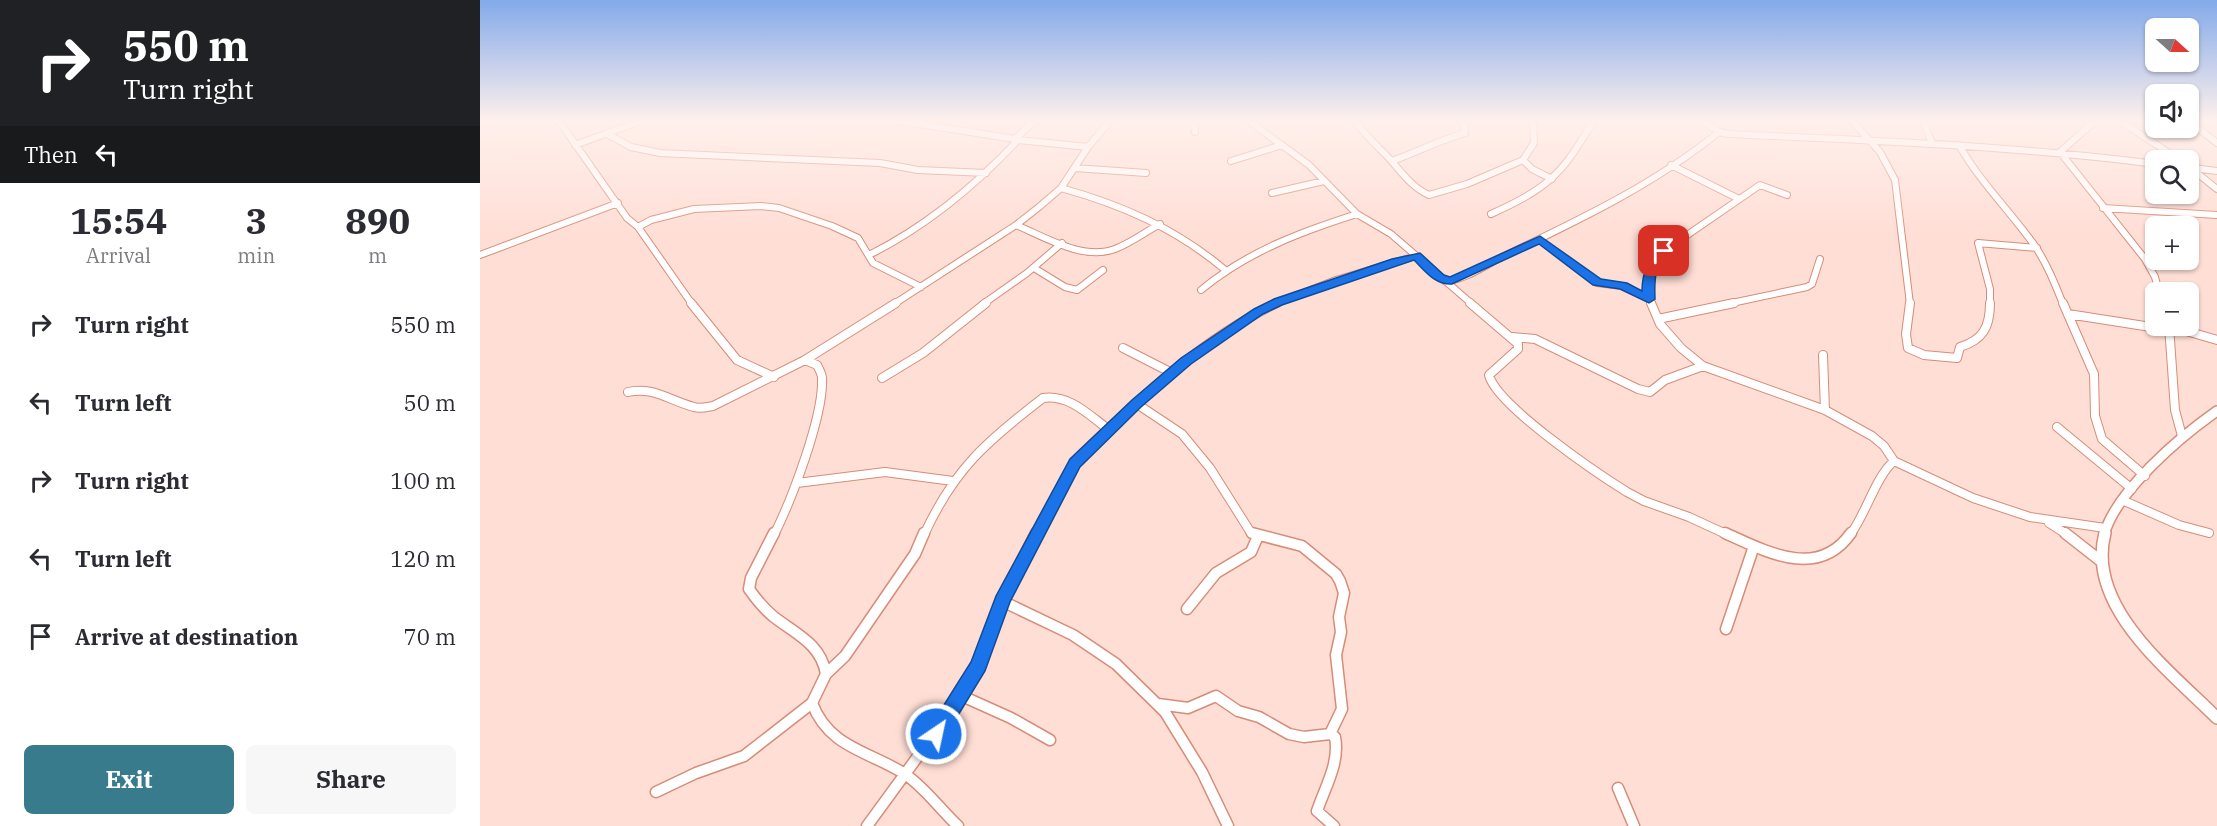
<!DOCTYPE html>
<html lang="en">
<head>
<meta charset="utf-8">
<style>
  :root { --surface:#fff; --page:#f7f7f7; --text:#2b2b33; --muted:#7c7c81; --accent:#387b8c }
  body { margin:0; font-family:"IBM Plex Serif",serif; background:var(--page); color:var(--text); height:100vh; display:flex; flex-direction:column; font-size:22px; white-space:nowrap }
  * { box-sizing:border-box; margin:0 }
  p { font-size:20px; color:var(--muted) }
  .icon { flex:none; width:33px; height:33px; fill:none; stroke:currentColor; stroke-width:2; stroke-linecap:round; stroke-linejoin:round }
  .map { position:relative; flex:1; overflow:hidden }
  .side { display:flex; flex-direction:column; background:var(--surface); width:480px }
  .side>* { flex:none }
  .guide { background:#202124; color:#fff; overflow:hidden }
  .needle { width:39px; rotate:111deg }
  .buttons { position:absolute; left:1665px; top:18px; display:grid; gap:12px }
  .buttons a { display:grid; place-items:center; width:54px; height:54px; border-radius:9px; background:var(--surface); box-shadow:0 2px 4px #0004; font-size:30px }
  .pin { position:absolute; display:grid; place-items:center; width:51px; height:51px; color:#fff; margin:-26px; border-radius:12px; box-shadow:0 3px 9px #0006 }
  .me { position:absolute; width:66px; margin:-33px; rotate:34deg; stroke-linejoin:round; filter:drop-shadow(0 0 4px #0008) }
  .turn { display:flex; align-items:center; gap:21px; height:126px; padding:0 24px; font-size:27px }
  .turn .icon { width:78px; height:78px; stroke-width:2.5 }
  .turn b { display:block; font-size:42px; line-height:51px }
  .then { display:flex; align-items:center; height:57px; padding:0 24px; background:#0003; gap:12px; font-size:22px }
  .eta { display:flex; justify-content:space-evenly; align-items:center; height:102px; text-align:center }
  .eta b { font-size:36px; font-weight:800; line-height:42px }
  .button { display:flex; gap:12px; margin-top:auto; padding:12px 24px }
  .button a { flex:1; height:69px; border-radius:9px; background:var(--accent); color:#fff; font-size:24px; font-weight:800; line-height:69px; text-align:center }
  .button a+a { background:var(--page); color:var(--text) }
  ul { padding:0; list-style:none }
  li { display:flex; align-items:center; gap:18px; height:78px; padding:0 24px }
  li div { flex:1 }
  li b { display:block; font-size:22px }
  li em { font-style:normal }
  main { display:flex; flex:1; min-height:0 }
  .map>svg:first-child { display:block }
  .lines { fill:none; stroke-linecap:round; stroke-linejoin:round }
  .minor-far2-casing { stroke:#d78c78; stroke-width:8 }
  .minor-far1-casing { stroke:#d78c78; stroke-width:10 }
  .minor-casing { stroke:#d78c78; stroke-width:13 }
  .tertiary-far1-casing { stroke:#d78c78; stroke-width:12 }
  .tertiary-casing { stroke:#d78c78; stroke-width:14 }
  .minor-far2 { stroke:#fff; stroke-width:6 }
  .minor-far1 { stroke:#fff; stroke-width:8 }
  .minor { stroke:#fff; stroke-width:10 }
  .tertiary-far1 { stroke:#fff; stroke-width:9 }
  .tertiary { stroke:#fff; stroke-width:11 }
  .route { fill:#1a73e8; stroke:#114b97; stroke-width:1.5 }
</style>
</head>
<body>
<main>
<section class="side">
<div class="guide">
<div class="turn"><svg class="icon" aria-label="right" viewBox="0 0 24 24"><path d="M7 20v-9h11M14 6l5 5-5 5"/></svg><div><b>550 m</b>Turn right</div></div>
<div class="then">Then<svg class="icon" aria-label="left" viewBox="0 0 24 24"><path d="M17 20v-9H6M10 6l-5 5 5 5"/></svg></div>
</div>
<div class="eta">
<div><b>15:54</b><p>Arrival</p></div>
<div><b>3</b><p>min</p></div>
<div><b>890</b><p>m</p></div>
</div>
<ul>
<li><svg class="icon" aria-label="right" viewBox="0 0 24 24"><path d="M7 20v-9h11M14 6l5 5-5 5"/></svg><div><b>Turn right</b></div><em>550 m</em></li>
<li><svg class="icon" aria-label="left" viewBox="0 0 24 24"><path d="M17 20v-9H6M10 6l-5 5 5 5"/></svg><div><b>Turn left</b></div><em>50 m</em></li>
<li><svg class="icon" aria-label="right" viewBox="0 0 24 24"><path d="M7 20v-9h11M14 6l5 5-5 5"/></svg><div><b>Turn right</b></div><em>100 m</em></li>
<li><svg class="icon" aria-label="left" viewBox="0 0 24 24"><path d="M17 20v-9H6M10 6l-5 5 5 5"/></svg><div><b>Turn left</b></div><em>120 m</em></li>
<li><svg class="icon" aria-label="arrive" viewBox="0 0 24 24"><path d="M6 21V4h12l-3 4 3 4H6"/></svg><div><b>Arrive at destination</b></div><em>70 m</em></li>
</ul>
<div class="button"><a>Exit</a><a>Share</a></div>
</section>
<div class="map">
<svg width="1737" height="826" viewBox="0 0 1737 826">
  <rect width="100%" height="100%" fill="#ffded5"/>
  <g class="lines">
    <defs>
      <path id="minor-far2" d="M79,121L147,218L158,227L212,304
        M420,121L535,139
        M714,121L715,132
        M769,121L829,165L877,214L911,234L992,304
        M875,121C885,135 895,144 907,156C920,170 931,187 949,195L987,184L1043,160L1054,143L1053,121
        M1222,121L1239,132L1248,134C1391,140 1534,146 1676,164
        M1372,121L1400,152L1415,180L1430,304
        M1443,121L1452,143
        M1615,121L1580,152L1665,259L1675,277L1679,292
        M1640,121L1700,160
        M1709,121L1737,143
        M129,135L151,147L180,153L400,163L438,170L506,173
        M538,140L608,147
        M95,145L161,121
        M1479,145C1500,182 1530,211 1555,246C1567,264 1575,284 1583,304
        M1043,160L1052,169L1072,179
        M751,161L802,145
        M912,161C937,152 960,140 985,133L984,121
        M1191,165L1259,199
        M1708,166L1737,189
        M595,168L666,173
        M1713,168L1737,171
        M581,188C642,205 695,228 744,269
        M792,193L844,181
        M1623,208L1737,215
        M1011,214C1068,188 1082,175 1113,121
        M536,225C565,237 603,261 635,249C651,243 665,232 680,224
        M158,227L171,220L214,209L281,206L299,208L352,226L378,238L393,263L441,287
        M1060,240L1117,283L1142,286L1169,299
        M0,255L138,203
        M389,255C447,226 494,187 538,140L535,139L554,121
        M554,268L585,287L597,290L623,270
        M965,281C983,281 1004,266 1020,258C1095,222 1174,185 1239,132
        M721,290C767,252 820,232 877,214
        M414,304L536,225L559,207L581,188L608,147L630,121
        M503,304L547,273L582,243
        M794,304L856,280L936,256
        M1171,304L1168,276L1171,266L1184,251L1280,185L1307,195
        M1247,304L1327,287L1332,284L1340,259
        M1510,304V289L1498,243L1557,248"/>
      <path id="minor-far1" d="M211,303L257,360L294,377
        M990,303L1038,344V349L1009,375C1016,405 1118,474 1147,492L1164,501L1209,517L1248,535
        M1171,303L1180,324L1201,348L1223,366L1345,410L1392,436L1404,446L1414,461L1493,498L1550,517L1625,528
        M1430,303L1426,334L1428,348L1444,355L1477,358L1480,347C1503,340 1510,327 1510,303
        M1583,303L1614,374L1615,416L1622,439L1665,476
        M1588,314L1690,330
        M1178,319L1254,303
        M1689,326L1695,410L1702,436
        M1689,326L1737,340
        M1032,337L1055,339L1158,389L1170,392L1185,380L1223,366
        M643,348L692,373
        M1343,355L1345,410
        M402,378L443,353L506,303
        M148,392C173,386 190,401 214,407C220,409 227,407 233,406L325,360L416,303
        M657,404L702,434L730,468L771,533L778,535
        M1577,427L1652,489
        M317,483L405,472L473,481
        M1642,500L1699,525L1729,533
        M1569,523L1588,535
        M294,535C311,501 344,416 342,378C342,374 339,369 337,365L325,360
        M444,535C474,469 507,441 563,398C589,394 609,415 628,429
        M555,535L595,463L608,448C666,393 724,338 797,303
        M1370,535C1386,514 1396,476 1414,461"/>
      <path id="minor" d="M294,533L271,578L269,589C276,599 284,609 294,617C316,634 341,644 346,674
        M772,533L822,546L856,574L860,581L864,593L859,617L861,632L856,655L862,709L850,734
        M1245,533C1287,552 1338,580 1371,533
        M1585,533L1622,562
        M522,601L593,635L636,664L685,712L722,772L748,826
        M707,609L736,573L771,552L778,536
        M1246,629L1274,546
        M482,696L531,718L570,740
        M332,703C349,748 389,751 425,774C445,788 460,809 478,826
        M678,704L708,708L736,696L758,711L779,717L809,734L824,737L850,734L855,737C860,763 845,787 837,811L854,826
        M1138,788L1154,826
        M176,792L216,773L264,756L332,703L346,674L365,656L435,554L444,533
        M387,826L482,696L498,665L522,601L556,533"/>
      <path id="tertiary-far1" d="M1624,535C1636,491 1700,437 1737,411"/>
      <path id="tertiary" d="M1625,533C1605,607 1691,672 1737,718"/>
    </defs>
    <use href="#minor-far2" class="minor-far2-casing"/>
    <use href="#minor-far1" class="minor-far1-casing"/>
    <use href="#minor" class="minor-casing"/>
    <use href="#tertiary-far1" class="tertiary-far1-casing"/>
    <use href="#tertiary" class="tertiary-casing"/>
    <use href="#minor-far2" class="minor-far2"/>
    <use href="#minor-far1" class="minor-far1"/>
    <use href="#minor" class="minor"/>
    <use href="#tertiary-far1" class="tertiary-far1"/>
    <use href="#tertiary" class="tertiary"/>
  </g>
  <linearGradient id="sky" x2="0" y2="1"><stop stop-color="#83aaea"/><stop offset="0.51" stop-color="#fff0ec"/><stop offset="1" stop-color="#fff0ec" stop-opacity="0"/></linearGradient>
  <rect width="1737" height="237" fill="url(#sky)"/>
  <path class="route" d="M1060,236L1121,279L1147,283L1162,291C1162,272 1168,263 1180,249H1188L1189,251C1175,271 1174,274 1175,299L1169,303L1140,289L1113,285L1059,244L972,284C955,285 945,271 934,260L802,305L783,314L711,364L661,407L600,467L530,602L505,671L463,740L456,742L450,740L447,734L450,727L491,662L516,596L590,459L652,400L701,358L774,309L794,299L912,259L940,253L964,275L970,277Z"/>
</svg>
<div class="buttons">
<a><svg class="needle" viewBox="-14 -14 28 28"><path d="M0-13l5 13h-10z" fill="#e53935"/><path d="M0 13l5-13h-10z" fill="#7c7c81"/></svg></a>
<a><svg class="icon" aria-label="sound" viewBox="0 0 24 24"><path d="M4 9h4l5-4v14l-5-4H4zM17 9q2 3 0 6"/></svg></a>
<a><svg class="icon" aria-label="search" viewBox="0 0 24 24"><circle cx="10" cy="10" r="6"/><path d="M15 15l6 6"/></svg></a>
<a>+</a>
<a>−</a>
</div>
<div class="pin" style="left:1184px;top:251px;background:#d93025"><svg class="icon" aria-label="arrive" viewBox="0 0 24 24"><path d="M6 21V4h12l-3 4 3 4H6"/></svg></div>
<svg class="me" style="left:456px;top:734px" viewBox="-20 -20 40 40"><circle r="17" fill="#1a73e8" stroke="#fff" stroke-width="3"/><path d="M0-11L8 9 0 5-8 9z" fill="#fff"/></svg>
</div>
</main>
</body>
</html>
